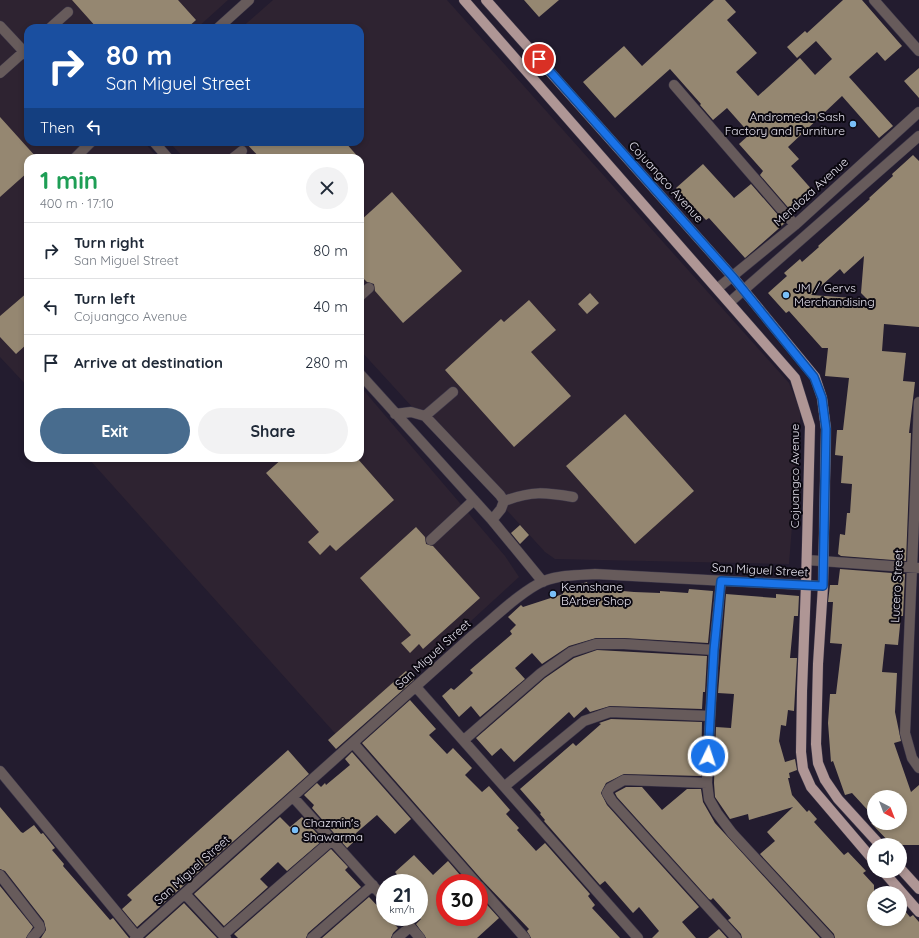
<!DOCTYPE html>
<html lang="en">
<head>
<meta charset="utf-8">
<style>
  :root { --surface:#fff; --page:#f2f2f3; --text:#1f2937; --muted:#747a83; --line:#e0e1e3; --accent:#486c8e }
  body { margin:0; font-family:Quicksand,sans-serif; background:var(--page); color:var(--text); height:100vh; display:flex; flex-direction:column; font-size:15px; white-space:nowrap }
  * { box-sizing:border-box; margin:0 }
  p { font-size:13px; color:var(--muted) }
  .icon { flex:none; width:22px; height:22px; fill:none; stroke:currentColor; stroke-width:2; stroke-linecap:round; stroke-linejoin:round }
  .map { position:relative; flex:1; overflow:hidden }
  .sheet { position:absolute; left:24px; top:154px; width:340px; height:308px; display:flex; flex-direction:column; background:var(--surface); border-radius:12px; box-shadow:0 2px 6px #0003 }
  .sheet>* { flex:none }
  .guide { position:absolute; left:24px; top:24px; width:340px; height:122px; border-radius:12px; box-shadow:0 2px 6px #0003; background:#1a4fa0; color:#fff; overflow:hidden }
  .needle { width:26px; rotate:138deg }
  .controls { position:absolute; left:867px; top:790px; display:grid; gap:8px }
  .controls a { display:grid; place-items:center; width:40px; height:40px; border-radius:50%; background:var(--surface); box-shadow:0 2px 6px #0003; font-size:20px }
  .speed { position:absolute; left:376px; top:874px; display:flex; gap:8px; font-size:20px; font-weight:700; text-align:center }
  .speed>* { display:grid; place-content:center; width:52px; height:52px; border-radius:50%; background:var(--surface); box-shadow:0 2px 6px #0003; line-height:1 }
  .speed small { font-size:10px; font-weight:400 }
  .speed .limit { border:6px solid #d22; background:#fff; color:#111 }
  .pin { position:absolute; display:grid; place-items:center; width:34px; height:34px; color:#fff; margin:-17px; border:2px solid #fff; border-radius:50%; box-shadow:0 1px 4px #0007 }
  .me { position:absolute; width:44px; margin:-22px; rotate:4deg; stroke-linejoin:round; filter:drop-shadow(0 0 3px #0008) }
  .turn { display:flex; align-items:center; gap:14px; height:84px; padding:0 16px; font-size:18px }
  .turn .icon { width:52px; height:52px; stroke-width:2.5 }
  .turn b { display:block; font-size:28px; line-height:34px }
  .then { display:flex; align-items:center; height:38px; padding:0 16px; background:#0003; gap:8px; font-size:15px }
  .round { display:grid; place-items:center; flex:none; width:42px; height:42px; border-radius:21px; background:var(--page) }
  .headline { display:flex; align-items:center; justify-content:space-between; height:68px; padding:0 16px }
  h1 { font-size:24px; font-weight:700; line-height:30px; color:#1e9e55 }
  .button { display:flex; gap:8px; margin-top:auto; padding:8px 16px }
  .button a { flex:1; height:46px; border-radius:24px; background:var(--accent); color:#fff; font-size:16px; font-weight:700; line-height:46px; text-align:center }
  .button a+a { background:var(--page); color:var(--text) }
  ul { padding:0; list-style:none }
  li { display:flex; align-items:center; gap:12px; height:56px; padding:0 16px; border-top:1px solid var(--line) }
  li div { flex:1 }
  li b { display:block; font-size:15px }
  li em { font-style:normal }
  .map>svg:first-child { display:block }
  .industrial { fill:#2e2331 }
  .building { fill:#958771; fill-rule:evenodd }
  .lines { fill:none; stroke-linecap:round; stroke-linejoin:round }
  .minor-casing { stroke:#3e384a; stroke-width:11 }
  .major-casing { stroke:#3e384a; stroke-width:11 }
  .minor { stroke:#675b5b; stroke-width:10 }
  .major { stroke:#af9695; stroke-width:10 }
  .route-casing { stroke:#114b97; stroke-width:10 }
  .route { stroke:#1a73e8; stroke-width:7 }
  .poi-dot { fill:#79bff8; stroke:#0b0810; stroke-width:1.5 }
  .labels { text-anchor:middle; stroke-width:4; stroke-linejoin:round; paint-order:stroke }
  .poi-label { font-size:12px; fill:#e4e1ed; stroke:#0b0810; text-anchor:start }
  .street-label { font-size:12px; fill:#e4e1ed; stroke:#0b0810 }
</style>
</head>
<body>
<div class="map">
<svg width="919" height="938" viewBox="0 0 919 938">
  <rect width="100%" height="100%" fill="#231c2f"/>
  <path class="industrial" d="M0,0H228L197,28H28V142H144L158,158H28V387L0,357Z
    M273,0H447L789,383L800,410V426L789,564L555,559L545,552L360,350V158H184L169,142H360V28H241Z
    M360,386L505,556L519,577L341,740L88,458H360Z"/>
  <path class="building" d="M72,0H178L196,20L187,28H97Z
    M524,0H559L539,17Z
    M714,0H725L736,12L727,20L757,53L736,72L758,96L800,58L815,75L832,59L816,41L797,58L787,47L805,31L807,33L843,0H862L902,46L885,61L877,52L849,77L893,126L879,138L842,96L788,147L799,159L791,166L814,192L792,212L760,175L763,171L739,144L750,134L727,108L713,120L700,105L701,104L670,69L615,118L583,82L624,46L642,66Z
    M919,68V98L904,81Z
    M0,117L37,158H28V172L0,197Z
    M245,142H345L359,158H260Z
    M913,155L919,161V327L884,324L882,351L906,353L903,381L915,382L909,433H911L906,561L841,556L838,554L840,534L845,535L847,513H850L852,484L841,483L843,456L835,455L837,430H843L849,378L825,376L828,348H822L789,311L786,313L768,293L787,276L784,273L800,259L802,262L819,247L818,246L870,199L869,198L893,176L892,174ZM864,256L861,293L867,299L811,295L840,269L844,274Z
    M703,164L734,198L751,184L785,223L745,258L709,218L706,220L676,188Z
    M392,192L462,271L403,323L375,291L374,284L367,282L360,275V221Z
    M28,292V343L16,354L0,337V316Z
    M590,293L599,303L587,314L578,304Z
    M529,300L556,330L531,352L571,396L514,447L445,370L501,319L504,322Z
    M625,414L694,491L635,544L566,466Z
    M283,458H357L394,500L336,551L330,545L320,555L308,542L319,532L266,473Z
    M520,525L529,535L520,544L511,533Z
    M416,527L425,537L426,544L433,546L480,598L423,649L419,644L410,653L401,643L411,635L360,578Z
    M840,569L905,574L903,616H901L898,645L885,644L882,672L897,673L895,712L901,741L894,743L911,792L919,785V845H892L871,823H900V797H874V817L852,793L845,795L833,761L831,762L828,723L830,694H836L842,644L830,643L833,602H828L830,585H838Z
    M587,582L589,588L634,592L660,593V591L688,593L689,589L713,591L708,643L624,638H596L569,646L542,664L532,653L515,668L525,679L480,717L471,706L459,717L442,696L451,688L454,690L473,673L470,670L512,634L510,631L516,625L508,617L521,605L523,607L563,594L562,590Z
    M726,594L776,598V594L799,596L798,616H794L790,658H797L794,711L788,710L786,726L781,725L779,741L785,762L795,759L797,770L789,773L790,778H788L792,795L807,812L809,810L817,819L814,822L844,855L848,852L866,871L863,873L874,885V919H900V905L910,917L913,915L919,922V938H835L834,934L760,854L775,841L767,832L793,807L749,820L748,814L730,819L715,797L714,783L716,727L731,728L734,694L718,693Z
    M597,650L707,656L705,692H703L702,709L610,706L590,712L586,707L574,718L569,712L514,762L501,748L492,756L476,738L545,678L574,658Z
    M406,671L414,680L336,749L328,740Z
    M410,700L436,729L429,735L447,754L453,748L472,768L465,775L482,792L489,786L510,810L506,814L519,828L517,830L536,851L545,843L590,894L588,896L595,905L592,908L620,938H531L527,931L529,929L482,880L362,743Z
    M611,719L702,722L701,776L624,774L606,783L601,793L607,805L699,907L682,922L696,938H652L659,931L639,907L633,913L605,881L600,885L544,821L545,820L540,814L541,813L520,789L573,743L576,746L601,724L599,723Z
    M288,750L309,774L137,927L122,909L132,900L127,895Z
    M352,752L411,819L395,834L377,815L355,834L358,838L347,848L312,808L314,805L304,795L317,783L321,787L325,783L326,785L350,765L345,759Z
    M626,787H642L662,810L687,789H701L703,802L715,823L820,938H742L741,934L728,920L731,918L713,898L711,900L709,899L617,797L615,793Z
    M0,807L21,832L23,833L34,825L41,834L43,833L55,848L52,850L64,864L63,866L110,920L113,918L129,938H41L46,930L44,921L5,871L0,869Z
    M280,817L290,827L302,817L323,840L287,871L278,862L260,879L268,887L224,926L194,894Z
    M331,849L348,867L345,870L361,887L308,933L306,938H238L234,934Z
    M414,855L433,875L448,861L467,883H445V917H479V896L499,918L477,938H426L416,924L421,919L419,917V883H404L395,872Z
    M0,886L33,927L26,938H0Z
    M369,897L385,914V917H388L398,928L393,933L391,938H322Z
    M184,903L217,938H145Z
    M719,929L727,938H708Z"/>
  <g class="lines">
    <defs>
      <path id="minor" d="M874,0L919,51
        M0,26L28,56
        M50,28L68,12
        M218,28L249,0
        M0,73L28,48
        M674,85L795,225
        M154,142L168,158
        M75,158L91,142
        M233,158L242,151
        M718,288L795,225L919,112
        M360,296L369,288
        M730,302L919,136
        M360,374L492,520L543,582
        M919,402L905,733L912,758L919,768
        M395,414L411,412L425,416L500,495L504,501L501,509L492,520
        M425,416L453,392
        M504,501C533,491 543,492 573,497
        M431,540L474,500
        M807,560L919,568
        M721,581L714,650L708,756L707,783L709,799L717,813L732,833L829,938
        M416,687L638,938
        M464,740L541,673L571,652L596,644H624L714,650
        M353,743L476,883
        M0,771L138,938
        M707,783L624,780L610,788L607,793L612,801L736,938
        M505,786L584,721L610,712L710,716
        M293,797L385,899
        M0,875L39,925L40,929L32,938
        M479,886L525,938
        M185,894L226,938
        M402,917L420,938
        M223,935L332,840
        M135,938L472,636C492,620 521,591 544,581C560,575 578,575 595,574L823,586
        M312,938L373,885
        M397,938L410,927"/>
      <path id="major" d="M464,0L795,378L810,426L806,585L802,691L801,752L803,769L811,787L874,861
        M486,0L732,276L815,377L822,398L826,429L823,586L818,664L816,744L818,763L825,780L838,799L880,845
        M900,868L919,889
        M883,871L919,912"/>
    </defs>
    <use href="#minor" class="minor-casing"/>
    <use href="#major" class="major-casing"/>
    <use href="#minor" class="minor"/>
    <use href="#major" class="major"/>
  </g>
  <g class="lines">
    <defs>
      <path id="route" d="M539,59L732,276L814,377L822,398L826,429L823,586L721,581L714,650L708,756"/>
    </defs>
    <use href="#route" class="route-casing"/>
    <use href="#route" class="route"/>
  </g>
  <g class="poi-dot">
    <circle cx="853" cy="124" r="4"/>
    <circle cx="786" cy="295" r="4"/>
    <circle cx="553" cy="594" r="4"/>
    <circle cx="295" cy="830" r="4"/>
  </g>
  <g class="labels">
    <g class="poi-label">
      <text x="845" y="121" text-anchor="end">Andromeda Sash<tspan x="845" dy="14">Factory and Furniture</tspan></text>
      <text x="794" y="292">JM / Gervs<tspan x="794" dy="14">Merchandising</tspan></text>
      <text x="561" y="591">Kennshane<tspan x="561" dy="14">BArber Shop</tspan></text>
      <text x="303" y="827">Chazmin's<tspan x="303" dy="14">Shawarma</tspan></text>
    </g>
    <g class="street-label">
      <text transform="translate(666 182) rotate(48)" y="4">Cojuangco Avenue</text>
      <text transform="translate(811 192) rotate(-42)" y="4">Mendoza Avenue</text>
      <text transform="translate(795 476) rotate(-90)" y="4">Cojuangco Avenue</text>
      <text transform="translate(760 570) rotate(3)" y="4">San Miguel Street</text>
      <text transform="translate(897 586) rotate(-87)" y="4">Lucero Street</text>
      <text transform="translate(433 654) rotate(-42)" y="4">San Miguel Street</text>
      <text transform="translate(192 870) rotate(-42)" y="4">San Miguel Street</text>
    </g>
  </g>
</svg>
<div class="controls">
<a><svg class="needle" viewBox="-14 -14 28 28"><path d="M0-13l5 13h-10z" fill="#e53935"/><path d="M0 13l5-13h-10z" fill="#747a83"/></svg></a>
<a><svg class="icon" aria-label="sound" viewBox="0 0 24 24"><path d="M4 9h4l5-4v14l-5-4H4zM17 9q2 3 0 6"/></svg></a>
<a><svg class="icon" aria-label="layers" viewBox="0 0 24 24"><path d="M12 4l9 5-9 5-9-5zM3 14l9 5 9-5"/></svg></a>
</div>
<div class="speed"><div>21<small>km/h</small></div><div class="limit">30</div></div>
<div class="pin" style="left:539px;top:59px;background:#d93025"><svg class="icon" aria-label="arrive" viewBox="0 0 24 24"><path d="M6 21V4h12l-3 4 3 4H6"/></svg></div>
<svg class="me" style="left:708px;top:756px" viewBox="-20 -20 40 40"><circle r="17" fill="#1a73e8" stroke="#fff" stroke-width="3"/><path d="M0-11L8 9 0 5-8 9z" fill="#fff"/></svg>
<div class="guide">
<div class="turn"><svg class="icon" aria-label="right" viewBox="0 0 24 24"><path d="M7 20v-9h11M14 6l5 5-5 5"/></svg><div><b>80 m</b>San Miguel Street</div></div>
<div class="then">Then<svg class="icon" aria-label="left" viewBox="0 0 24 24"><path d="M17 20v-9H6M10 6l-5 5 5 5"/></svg></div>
</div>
<section class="sheet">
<div class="headline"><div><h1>1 min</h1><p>400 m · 17:10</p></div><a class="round"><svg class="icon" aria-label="close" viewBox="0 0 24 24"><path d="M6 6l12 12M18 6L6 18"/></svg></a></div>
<ul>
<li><svg class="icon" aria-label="right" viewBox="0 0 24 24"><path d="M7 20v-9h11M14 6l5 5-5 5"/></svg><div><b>Turn right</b><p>San Miguel Street</p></div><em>80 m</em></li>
<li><svg class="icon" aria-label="left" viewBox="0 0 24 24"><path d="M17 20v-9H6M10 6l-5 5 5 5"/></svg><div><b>Turn left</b><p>Cojuangco Avenue</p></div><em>40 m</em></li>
<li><svg class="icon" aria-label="arrive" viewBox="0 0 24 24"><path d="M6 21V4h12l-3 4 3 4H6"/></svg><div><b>Arrive at destination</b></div><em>280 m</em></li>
</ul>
<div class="button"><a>Exit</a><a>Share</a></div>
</section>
</div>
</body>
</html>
